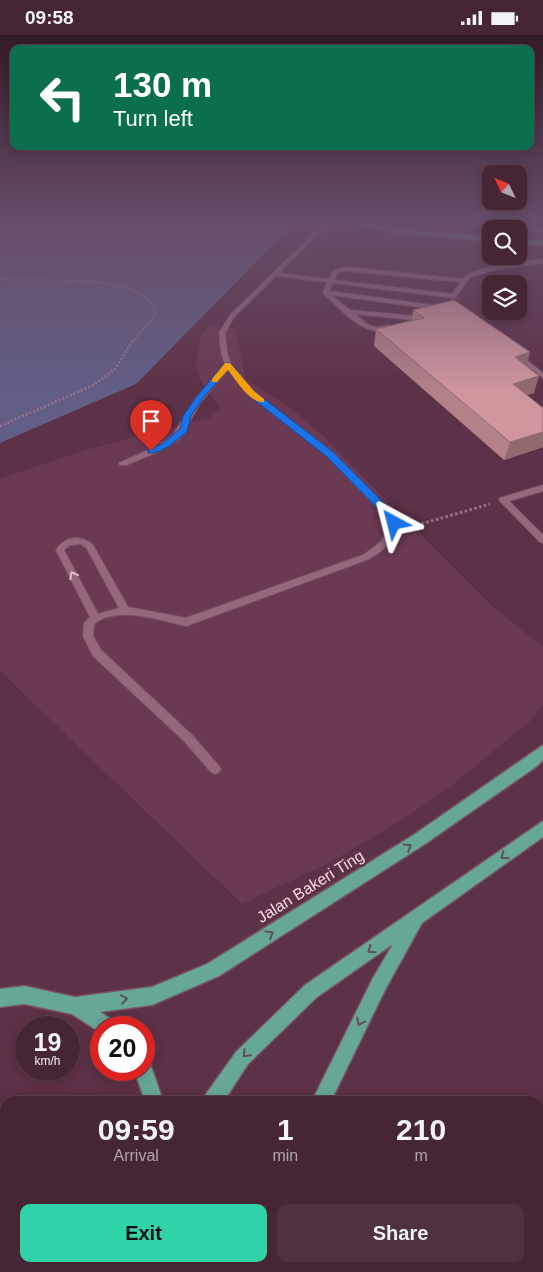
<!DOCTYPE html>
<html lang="en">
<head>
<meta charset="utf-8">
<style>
  :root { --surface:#462535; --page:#503141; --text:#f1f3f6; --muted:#b0a5ad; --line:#5e4250; --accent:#31d4a9 }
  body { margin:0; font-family:Helvetica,sans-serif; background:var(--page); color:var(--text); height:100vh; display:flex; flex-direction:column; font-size:19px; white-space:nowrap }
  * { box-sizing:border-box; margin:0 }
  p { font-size:16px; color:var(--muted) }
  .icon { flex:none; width:28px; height:28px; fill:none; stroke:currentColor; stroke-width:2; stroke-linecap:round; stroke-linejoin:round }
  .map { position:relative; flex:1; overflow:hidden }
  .side { position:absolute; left:0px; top:1061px; width:544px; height:176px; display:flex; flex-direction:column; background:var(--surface); border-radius:15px 15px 0 0; box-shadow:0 2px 12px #0003,0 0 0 1px var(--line) }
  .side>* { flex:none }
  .top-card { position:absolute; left:10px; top:10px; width:524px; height:105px; border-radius:10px; box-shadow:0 2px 12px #0003,0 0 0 1px var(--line); background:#0b6e4f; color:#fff; overflow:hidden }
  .needle { width:32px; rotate:313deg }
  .buttons { position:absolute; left:482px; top:130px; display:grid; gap:10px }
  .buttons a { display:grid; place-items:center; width:45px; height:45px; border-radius:10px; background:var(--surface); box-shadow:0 2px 12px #0003,0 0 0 1px var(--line); font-size:25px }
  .speed { position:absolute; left:15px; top:981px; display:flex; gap:10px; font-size:25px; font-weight:700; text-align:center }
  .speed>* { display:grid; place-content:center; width:65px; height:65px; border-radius:50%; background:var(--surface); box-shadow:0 2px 12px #0003,0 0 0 1px var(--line); line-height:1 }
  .speed small { font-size:12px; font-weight:400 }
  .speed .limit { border:8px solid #d22; background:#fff; color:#111 }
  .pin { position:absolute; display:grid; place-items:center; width:42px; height:42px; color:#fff; margin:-51px -21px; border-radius:50% 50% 50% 0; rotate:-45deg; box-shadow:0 0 5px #0007 }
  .pin .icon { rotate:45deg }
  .me { position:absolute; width:55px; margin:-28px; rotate:322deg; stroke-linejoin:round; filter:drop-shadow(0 0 4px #0008) }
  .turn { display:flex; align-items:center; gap:18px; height:105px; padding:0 20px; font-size:22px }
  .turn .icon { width:65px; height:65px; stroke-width:2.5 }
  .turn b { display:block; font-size:35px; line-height:42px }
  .eta { display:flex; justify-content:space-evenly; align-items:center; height:85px; text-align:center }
  .eta b { font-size:30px; font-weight:700; line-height:35px }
  .button { display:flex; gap:10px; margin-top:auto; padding:10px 20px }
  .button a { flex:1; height:58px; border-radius:10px; background:var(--accent); color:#111; font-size:20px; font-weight:700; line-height:58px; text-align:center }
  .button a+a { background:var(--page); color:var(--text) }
  .status { display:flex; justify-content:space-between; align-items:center; height:35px; padding:0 25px; background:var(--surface); direction:ltr }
  .status svg { height:14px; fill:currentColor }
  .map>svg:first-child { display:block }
  .built { fill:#6c3953 }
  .green { fill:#635e86 }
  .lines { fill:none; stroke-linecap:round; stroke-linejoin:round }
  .service-casing { stroke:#775264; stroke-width:2 }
  .minor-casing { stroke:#775264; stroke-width:3 }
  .secondary-casing { stroke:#775264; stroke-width:3 }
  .primary-casing { stroke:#775264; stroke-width:3 }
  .path-far2 { stroke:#997385; stroke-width:2; stroke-dasharray:1 1; stroke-linecap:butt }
  .path-far1 { stroke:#997385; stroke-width:2.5; stroke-dasharray:2 2; stroke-linecap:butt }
  .path { stroke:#997385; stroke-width:3; stroke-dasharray:2.5 2.5; stroke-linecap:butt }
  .service { fill:#98677e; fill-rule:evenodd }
  .minor { fill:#98677e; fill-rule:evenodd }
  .secondary { fill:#7f878b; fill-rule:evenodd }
  .primary { fill:#66a798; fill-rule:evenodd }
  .wall { fill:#b38188 }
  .shaded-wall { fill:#92696f }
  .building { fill:#d0969e; stroke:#92696f }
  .oneway { stroke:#debdcc }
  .oneway2 { stroke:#5f4e5b }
  .route { fill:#1a73e8; stroke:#114b97 }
  .slow { fill:#f59e0b }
  .labels { text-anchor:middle; stroke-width:5; stroke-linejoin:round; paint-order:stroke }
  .near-street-label { font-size:16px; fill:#f6dae6; stroke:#5d3147 }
</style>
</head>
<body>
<div class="status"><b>09:58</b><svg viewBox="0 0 49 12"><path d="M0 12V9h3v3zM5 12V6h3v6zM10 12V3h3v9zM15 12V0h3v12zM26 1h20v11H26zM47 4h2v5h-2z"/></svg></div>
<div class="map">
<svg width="543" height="1237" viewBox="0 0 543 1237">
  <rect width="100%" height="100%" fill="#5d3147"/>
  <path class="built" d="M208,290L235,293L246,345L285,369L316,394L491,570L543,612V669L529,687L456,747L405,783L327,829L242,869L0,636V444L82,416L209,383L220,372L200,345L196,331L200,304Z"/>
  <path class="green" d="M0,184H261L291,192L136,349L0,408Z"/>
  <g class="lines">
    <defs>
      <path id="service" d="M328,184L332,185L279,238L329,244L334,235L346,232L463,244C472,231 526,227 543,224V228L494,235L470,242L456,262L454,263L333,248L329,256L440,271L443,273L440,275L331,260L350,275L424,282L427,284L424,286L355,279C368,290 371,295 389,290L392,292C367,307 341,274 323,258L327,247L276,241L234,282L225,298L227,317L231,330L253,357L333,417L395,480C403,500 384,515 369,524L189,590L186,591C159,585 117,570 94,589L93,601L101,615L192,700L219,731L221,734L219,737L215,739L211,737L184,706L93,621L83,601L84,588L90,582L56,515C65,501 81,499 93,510L128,572L186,583L363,520C377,511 391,501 388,483L327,421L249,359L228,334L200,368L184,397L179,404L167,412L153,419L126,430H120L119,428L155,412L173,400L195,364L225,330L221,317L219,298L230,280ZM346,236L461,247L452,259L334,245L338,237ZM81,509L87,514L119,573L98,579L64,515L70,510Z
        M515,319H519L543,338V343L515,321Z
        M543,450V456L509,466L543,500V508L540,507L499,465L500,463Z"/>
      <path id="minor" d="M483,184H493L518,193L511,194Z"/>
      <path id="secondary" d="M164,1232H186L187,1237H165Z"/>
      <path id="primary" d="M324,184H341L408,195L491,202V206L408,199Z
        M432,184H456L543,193V197Z
        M519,204L543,206V210L519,208Z
        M543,710V725L537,731L425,809L219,941L152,970L100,977L114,986L117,992H101V998L72,979L24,969L0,972V954L24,951L75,962L152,952L207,929L415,799Z
        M543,786V802L422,888L385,955L331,1066H312L373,943L393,909L317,962L248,1029L224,1066H204L206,1059L236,1017L305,950Z
        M144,1026L150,1028L163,1066H145L134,1035H144Z
        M140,1232H162L161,1237H139Z
        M298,1232H320V1237H298Z"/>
    </defs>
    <use href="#service" class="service-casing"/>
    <use href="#minor" class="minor-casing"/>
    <use href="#secondary" class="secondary-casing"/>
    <use href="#primary" class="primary-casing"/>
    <path class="path-far2" d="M0,244C39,247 113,240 145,262C149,264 152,269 156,272L155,281L133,306"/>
    <path class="path-far1" d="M0,391L94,350L115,334L134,304"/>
    <path class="path" d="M407,493L490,469"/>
    <use href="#service" class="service"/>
    <use href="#minor" class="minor"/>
    <use href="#secondary" class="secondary"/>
    <use href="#primary" class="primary"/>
  </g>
  <path class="wall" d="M413,275L530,317L526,331L534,358L527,360L543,373V412L504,425L374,311L376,294L412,285Z"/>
  <path class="shaded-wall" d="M530,317L526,334L515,322Z
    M539,341L534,358L509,366L513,349Z
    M543,397V412L504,425L510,407Z"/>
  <path class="building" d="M454,265L530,317L515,322L539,341L513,349L543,373V397L510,407L376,294L424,283L413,275Z"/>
  <defs><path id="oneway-chevron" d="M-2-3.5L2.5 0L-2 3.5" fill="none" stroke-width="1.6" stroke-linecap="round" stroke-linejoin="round" transform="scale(1.25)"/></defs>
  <use class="oneway" href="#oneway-chevron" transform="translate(73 540) rotate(-119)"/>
  <g class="oneway2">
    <use href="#oneway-chevron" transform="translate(408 812) rotate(-32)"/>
    <use href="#oneway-chevron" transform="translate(504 821) rotate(145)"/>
    <use href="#oneway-chevron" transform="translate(270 899) rotate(-32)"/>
    <use href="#oneway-chevron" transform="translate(371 915) rotate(145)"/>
    <use href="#oneway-chevron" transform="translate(124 964) rotate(-8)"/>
    <use href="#oneway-chevron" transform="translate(360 987) rotate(116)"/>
    <use href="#oneway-chevron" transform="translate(246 1019) rotate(134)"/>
  </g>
  <linearGradient id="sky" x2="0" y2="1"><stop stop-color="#331b27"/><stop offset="0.52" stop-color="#674e69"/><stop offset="1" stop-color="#674e69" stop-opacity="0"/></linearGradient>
  <rect width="543" height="357" fill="url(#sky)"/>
  <path class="route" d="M225,328H230L254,356L333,417L395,479L399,488L397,490H390L387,483L326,421L248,360L228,335L203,363L191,381L187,397L168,412L154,418H148V414L162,409L180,394L183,381L198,360Z"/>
  <path class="slow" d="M225,328H230L254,356L264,364V367C250,369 236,345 228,335L217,347H212V344Z"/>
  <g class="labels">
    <g class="near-street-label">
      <text transform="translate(310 851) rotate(-32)" y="6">Jalan Bakeri Ting</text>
    </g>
  </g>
</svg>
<div class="buttons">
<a><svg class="needle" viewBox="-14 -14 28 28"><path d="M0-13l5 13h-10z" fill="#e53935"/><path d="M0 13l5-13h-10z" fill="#b0a5ad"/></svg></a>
<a><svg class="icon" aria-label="search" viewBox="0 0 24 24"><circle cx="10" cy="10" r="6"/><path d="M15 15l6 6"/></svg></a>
<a><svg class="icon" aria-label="layers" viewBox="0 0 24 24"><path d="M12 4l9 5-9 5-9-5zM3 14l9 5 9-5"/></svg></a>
</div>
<div class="speed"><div>19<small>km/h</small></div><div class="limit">20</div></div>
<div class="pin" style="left:151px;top:416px;background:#d93025"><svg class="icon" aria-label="arrive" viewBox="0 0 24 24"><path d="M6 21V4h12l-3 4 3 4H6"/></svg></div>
<svg class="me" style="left:394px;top:488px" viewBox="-20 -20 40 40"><path d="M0-17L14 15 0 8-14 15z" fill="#1a73e8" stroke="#fff" stroke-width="4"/></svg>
<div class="top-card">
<div class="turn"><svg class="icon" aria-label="left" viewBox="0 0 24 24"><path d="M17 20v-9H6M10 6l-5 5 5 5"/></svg><div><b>130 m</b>Turn left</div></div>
</div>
<section class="side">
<div class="eta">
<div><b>09:59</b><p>Arrival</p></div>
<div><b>1</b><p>min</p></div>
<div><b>210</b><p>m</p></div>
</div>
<div class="button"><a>Exit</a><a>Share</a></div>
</section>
</div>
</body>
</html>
